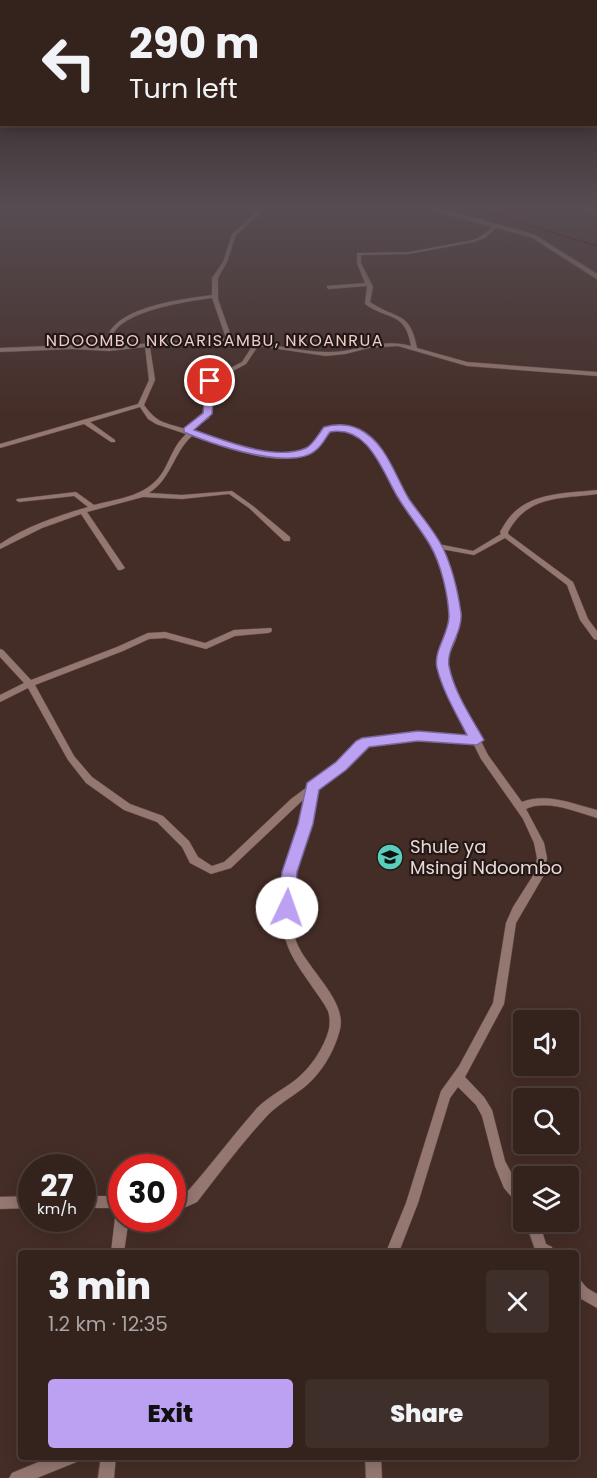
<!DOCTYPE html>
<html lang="en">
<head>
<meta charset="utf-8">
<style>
  :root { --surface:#34221d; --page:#3f2f2a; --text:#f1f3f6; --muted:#a9a4a4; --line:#4e3f3b; --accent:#bca0f2 }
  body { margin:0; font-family:Poppins,sans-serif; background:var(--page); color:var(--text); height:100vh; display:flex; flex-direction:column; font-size:22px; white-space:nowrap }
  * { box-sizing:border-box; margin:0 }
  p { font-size:20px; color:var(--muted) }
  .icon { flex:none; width:33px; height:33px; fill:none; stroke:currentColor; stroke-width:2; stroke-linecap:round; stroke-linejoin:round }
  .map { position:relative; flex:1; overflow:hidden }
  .details { position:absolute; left:18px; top:1250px; width:561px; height:210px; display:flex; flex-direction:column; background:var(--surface); border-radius:6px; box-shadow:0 3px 15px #0003,0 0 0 2px var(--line) }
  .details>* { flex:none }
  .top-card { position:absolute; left:0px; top:0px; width:597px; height:126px; box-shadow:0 3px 15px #0003,0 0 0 2px var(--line); background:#34221d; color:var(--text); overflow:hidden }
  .controls { position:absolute; left:513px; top:1010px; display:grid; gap:12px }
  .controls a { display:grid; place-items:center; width:66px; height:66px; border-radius:6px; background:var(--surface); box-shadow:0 3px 15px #0003,0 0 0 2px var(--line); font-size:30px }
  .speed { position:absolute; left:18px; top:1154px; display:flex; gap:12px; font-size:30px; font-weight:700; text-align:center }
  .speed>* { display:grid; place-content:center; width:78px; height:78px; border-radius:50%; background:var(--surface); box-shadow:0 3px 15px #0003,0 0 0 2px var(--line); line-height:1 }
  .speed small { font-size:15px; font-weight:400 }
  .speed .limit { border:9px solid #d22; background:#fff; color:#111 }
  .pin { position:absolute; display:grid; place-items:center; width:51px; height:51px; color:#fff; margin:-26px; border:3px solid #fff; border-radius:50%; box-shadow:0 2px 6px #0007 }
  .me { position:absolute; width:66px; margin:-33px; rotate:3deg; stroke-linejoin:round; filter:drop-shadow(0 0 4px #0008) }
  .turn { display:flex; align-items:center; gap:21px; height:126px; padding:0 30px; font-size:27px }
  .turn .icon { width:78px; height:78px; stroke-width:2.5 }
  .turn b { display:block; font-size:42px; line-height:51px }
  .round { display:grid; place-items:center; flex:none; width:63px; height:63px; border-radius:6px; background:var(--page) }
  .overview { display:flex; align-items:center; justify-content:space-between; height:102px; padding:0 30px }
  h1 { font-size:36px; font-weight:800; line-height:45px }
  .cta { display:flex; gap:12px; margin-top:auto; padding:12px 30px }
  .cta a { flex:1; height:69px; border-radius:6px; background:var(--accent); color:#111; font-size:24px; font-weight:800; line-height:69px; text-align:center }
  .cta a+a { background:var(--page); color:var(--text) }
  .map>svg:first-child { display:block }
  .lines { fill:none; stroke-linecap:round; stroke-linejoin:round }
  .stream { stroke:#3c0000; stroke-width:1.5 }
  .minor-casing { stroke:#604b47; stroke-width:1 }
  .tertiary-casing { stroke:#604b47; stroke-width:2 }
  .minor { fill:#947770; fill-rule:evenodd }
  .tertiary { fill:#947770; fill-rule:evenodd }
  .route { fill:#bca0f2; stroke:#7a689d; stroke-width:1.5 }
  .labels { text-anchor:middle; stroke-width:4.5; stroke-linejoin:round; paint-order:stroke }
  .far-neighbourhood-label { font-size:16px; letter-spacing:1.5px; fill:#edcdc6; stroke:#241816 }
  .poi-label { font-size:18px; fill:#e9d9d5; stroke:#241816; text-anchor:start }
</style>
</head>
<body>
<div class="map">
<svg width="597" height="1478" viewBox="0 0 597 1478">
  <rect width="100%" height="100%" fill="#452d27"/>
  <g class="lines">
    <path class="stream" d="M467,207L597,246"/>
    <defs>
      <path id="minor" d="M262,207H267L236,235L227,262L218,278V299L232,339L255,342L258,340L260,343C280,346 307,352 326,352C357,353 378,337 411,346C405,311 389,321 365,304L367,286L329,289L327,288V286L365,283L357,263V253L409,252L473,240L481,236L495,225L497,227L485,238L474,242L409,254L361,255V263L373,287L370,302C396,320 410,310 417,348L467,362L597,372V376L467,366L398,346L369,348L345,354L326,356L258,346L246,364L214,381L209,418L192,430L195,433C222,442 281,464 308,450C316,445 320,435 325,428C371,416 388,466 407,497C416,513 428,529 438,544L473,551L501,534L500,532C505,523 510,515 518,509C539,492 572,493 597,490V494C560,499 528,495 508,532V534L573,582L588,619L597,631V640L594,639L580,620L567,585L505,538L474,555L441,549C452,576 464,610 456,639C454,646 448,653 447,660C447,683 469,717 479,737L482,740L481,741L488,755L522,802C545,792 574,804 597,810V818C576,812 547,799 526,809L544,843L547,858L544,875L516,923L504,1004L465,1077L484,1097L492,1110L505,1161L514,1178L524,1190V1207L519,1206L504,1188L495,1166L482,1116L476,1105L458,1087L450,1098L418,1203L399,1252H386L406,1203L441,1091L459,1066L493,1003L506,923L513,907L534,874L537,858L534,843L523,819L481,759L473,743L418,739L377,743L364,747L344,768L316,790C314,807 310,823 306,839C297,873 284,906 296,941C306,968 347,1000 340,1029C335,1051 320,1076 302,1089C290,1098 276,1106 266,1117C241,1144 219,1174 197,1202L186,1207L172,1211V1198L187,1192C211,1165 233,1135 257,1108C268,1097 282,1090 294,1081C310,1069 324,1048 329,1029C330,1023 330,1017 328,1011C324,1003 318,995 313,988C303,973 291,958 286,941C270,894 297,845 305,798L231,868L211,874L190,863L182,847L157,822L124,810L86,783L68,760L28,688L0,702V695L24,683L0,657V649L3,650L31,680L117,647L148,633L165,632L205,643L234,630L271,628L272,630L271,632L268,633L235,636L206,649L165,638L149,639L123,651L35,685L74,756L92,777L130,804L163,816L189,841L198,857L212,866L224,862L234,853L291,799L338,764L358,743L377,737L418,733L469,736L444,684L439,659L448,639L451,614L442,570L432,546L400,497L385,467L373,449L351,432L335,429L329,430C325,438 320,448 312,453C279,469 224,447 192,436C173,453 172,478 149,493L182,495L232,491L253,506L290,537V541H284L249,508L229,494L182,499L143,497L87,512L125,568L121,570H118L81,514L42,528L0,549V544C27,526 57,516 88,507L74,496L19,502L16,500L17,499L76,492L94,505C121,498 149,496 164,470C171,457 175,444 186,434L156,424L148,419L140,407L90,422L115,440V442H111L84,424L0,448V444L138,404L149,380L145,347L109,351L72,349L0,352V348L72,345L106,346C105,307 184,299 212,295V278L223,262L232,234ZM212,298L226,338L112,346C112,343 111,339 112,337C119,311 189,301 212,298ZM223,341L253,345L242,362L209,379L203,417L185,429C164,422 158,424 144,405L155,380L150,347Z
        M578,207H584L597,211V214Z
        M32,1196V1208L0,1209V1197Z
        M82,1196H122V1208H82Z
        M122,1212V1218H129L124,1252H111L115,1218L117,1213Z
        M525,1221H539L546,1244L552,1247L553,1252H536Z
        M576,1279L581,1281L587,1288L597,1294V1308L576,1296Z
        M53,1456H81L79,1461L37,1478H9L12,1473Z
        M101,1456H116L114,1478H98Z
        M365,1456H381L382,1478H366Z"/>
      <path id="tertiary" d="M428,207H436L535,235L597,274V279L531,237L451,216Z"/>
    </defs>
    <use href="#minor" class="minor-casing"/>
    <use href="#tertiary" class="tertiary-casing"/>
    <use href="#minor" class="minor"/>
    <use href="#tertiary" class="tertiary"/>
  </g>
  <linearGradient id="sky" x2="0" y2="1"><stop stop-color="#261915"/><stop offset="0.5" stop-color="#564c52"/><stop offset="1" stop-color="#564c52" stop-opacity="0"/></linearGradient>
  <rect width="597" height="414" fill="url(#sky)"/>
  <path class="route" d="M210,378L215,381L212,414L194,430L200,432C229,442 276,461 306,448C313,445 319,433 324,427C335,424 348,424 359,429C386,442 395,476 409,499C420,515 434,530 443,548C452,567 458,592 461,613C463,632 446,649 449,666C454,692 471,717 484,740L477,745L418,741L369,747L346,770L319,790L313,824L297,872L295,908L292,913L287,915L281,913L279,908L282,872L298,824L307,783L336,762L356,741L362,738L418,731L467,735C456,713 443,692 437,668C433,651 449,634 449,616C448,594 441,564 430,545C420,528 407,513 397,496C382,470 368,425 330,432C326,437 322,446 316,450C293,472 210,444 184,432V428L203,413L206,381Z"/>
  <defs>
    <symbol id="school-disc" viewBox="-11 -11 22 22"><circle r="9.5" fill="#5acebd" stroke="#241816"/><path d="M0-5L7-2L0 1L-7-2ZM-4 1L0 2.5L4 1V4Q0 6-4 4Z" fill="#111"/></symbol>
  </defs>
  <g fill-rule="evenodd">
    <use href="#school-disc" x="375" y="842" width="30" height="30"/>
  </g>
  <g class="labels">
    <g class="far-neighbourhood-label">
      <text x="215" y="346">NDOOMBO NKOARISAMBU, NKOANRUA</text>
    </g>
    <g class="poi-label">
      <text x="410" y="853">Shule ya<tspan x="410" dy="21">Msingi Ndoombo</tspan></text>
    </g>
  </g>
</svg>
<div class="controls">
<a><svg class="icon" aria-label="sound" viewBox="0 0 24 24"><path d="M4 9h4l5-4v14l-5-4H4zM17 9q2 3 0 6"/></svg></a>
<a><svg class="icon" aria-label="search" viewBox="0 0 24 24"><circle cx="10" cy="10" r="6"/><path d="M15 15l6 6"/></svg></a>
<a><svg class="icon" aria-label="layers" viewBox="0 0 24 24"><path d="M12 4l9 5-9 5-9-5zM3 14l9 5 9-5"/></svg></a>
</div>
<div class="speed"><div>27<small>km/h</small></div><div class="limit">30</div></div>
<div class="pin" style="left:210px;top:381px;background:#d93025"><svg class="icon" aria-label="arrive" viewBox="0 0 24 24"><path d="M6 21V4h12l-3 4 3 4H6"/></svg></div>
<svg class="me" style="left:287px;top:908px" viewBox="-20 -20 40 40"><circle r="19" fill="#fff"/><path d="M0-13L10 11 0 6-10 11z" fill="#bca0f2"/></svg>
<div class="top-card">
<div class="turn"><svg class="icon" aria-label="left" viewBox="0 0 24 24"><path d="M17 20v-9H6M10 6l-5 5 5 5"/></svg><div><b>290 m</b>Turn left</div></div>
</div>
<section class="details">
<div class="overview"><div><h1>3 min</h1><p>1.2 km · 12:35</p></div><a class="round"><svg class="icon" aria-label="close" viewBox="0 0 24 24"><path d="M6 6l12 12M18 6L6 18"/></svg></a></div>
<div class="cta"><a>Exit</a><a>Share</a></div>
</section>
</div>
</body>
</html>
